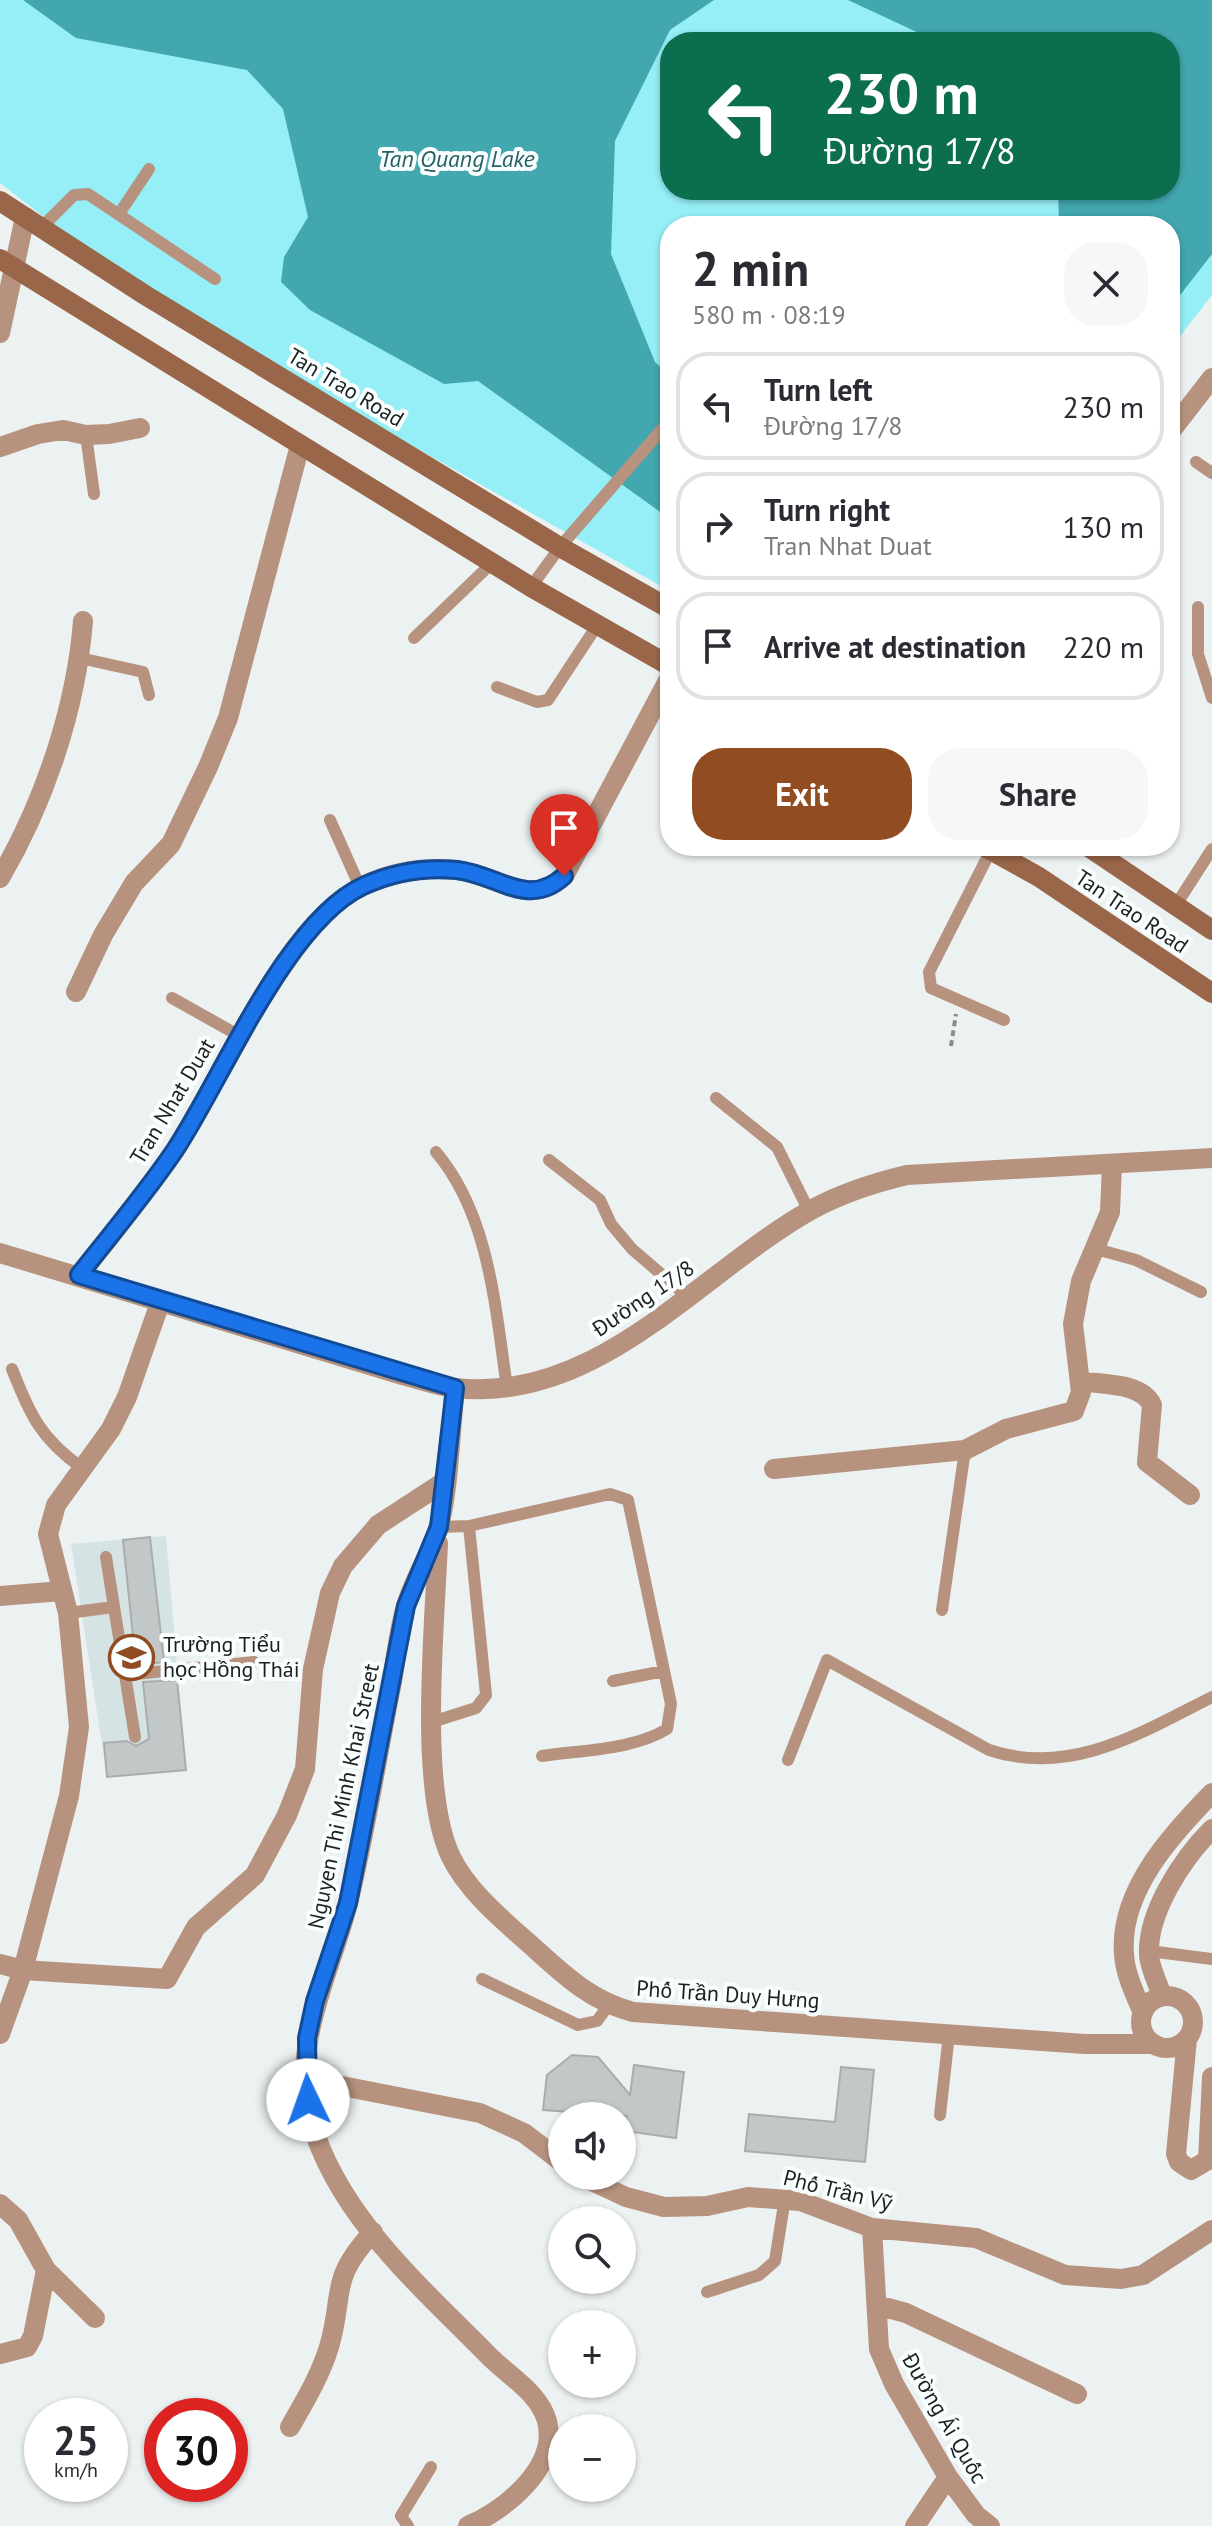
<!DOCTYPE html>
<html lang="en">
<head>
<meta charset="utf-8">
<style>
  :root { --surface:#fff; --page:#f7f7f7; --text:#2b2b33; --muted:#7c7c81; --line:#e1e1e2; --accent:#914c21 }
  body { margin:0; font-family:"PT Sans",sans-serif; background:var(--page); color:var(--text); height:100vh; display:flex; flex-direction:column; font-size:30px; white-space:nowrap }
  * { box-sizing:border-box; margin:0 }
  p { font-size:26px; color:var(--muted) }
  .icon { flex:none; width:44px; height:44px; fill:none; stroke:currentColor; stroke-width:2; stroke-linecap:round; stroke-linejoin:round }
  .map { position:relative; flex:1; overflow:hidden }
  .panel { position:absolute; left:660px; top:216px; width:520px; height:640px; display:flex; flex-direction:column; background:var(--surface); border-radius:32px; box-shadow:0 2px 6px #0004 }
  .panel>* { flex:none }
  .hud { position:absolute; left:660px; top:32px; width:520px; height:168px; border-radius:32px; box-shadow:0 2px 6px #0004; background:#0b6e4f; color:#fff; overflow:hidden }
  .controls { position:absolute; left:548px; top:2102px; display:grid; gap:16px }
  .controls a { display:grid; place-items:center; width:88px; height:88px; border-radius:50%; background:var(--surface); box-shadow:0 2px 6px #0004; font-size:40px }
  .speed { position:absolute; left:24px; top:2398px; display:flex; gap:16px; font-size:40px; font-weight:700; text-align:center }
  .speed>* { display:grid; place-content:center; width:104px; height:104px; border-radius:50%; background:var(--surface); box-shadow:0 2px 6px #0004; line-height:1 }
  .speed small { font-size:20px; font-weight:400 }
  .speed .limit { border:12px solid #d22; background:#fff; color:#111 }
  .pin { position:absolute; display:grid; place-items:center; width:68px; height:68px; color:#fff; margin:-82px -34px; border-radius:50% 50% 50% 0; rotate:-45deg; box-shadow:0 0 8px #0007 }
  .pin .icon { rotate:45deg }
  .me { position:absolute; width:88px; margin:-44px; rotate:357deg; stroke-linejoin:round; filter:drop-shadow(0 0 6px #0008) }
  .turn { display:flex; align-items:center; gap:28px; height:168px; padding:0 32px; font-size:36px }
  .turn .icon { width:104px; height:104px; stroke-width:2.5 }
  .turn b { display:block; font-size:56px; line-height:68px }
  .round { display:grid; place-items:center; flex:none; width:84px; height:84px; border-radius:32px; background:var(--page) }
  .headline { display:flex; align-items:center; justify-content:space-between; height:136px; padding:0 32px }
  h1 { font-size:48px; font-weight:700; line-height:60px }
  .cta { display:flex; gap:16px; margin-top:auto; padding:16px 32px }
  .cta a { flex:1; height:92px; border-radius:32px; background:var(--accent); color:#fff; font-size:32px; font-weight:700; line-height:92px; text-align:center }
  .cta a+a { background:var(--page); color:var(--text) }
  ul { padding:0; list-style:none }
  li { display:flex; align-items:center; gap:24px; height:108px; margin:0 16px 12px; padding:0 16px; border:4px solid var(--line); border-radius:32px }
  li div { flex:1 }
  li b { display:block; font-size:30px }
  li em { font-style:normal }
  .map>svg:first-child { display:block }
  .built { fill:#d6e3e5 }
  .green { fill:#96eff6; fill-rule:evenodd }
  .water { fill:#42a7af }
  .building { fill:#c2c7c7; stroke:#a8adad; stroke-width:2 }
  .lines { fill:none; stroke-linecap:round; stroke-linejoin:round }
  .path { stroke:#898d8d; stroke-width:4; stroke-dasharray:6 4; stroke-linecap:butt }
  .service { stroke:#b7937f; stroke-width:12 }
  .minor { stroke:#b7937f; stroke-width:20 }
  .tertiary { stroke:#b7937f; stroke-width:20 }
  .secondary { stroke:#996649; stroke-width:20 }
  .route-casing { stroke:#114b97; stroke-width:20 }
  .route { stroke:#1a73e8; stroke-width:14 }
  .labels { text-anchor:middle; stroke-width:8; stroke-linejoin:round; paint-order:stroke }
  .street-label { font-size:22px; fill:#1e2020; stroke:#f9fefe }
  .poi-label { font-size:22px; fill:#1e2020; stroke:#f9fefe; text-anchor:start }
  .water-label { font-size:24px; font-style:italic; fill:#286064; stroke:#f9fefe }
</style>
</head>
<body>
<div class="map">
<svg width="1212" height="2526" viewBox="0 0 1212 2526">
  <rect width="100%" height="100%" fill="#ecf1f1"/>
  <path class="built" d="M166,1536L186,1770L107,1777L71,1544Z"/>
  <path class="green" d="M0,0H1212V295L1170,349V226H670V591L146,296L0,183ZM670,42H1170V190H670Z"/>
  <path class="water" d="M23,0H714L670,30L615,141L611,254L655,362L670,376V519L478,381L444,384L310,310L281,282L284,257L308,217L283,109L247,70L76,38Z
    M848,0H1212V254L1170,308V226H1059L1058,190H1170V42H938Z"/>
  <path class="building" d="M150,1537L164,1662L136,1665L123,1540Z
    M177,1680L186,1770L107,1777L104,1743L127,1741L136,1746L149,1739L143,1682Z
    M572,2055L598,2057L630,2095L634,2065L684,2072L676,2138L625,2131L627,2116L543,2110L547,2075Z
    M841,2067L874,2070L865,2162L745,2151L749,2114L835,2122Z"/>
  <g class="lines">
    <path class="path" d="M951,1046L956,1014"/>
    <path class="service" d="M119,214L149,169
      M41,228L74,195L88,194L215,279
      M86,435L94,494
      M1196,462L1212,473
      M531,587L560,547L670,420
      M1198,607V654L1212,698
      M414,638L493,562
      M80,658L143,672L149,695
      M497,687L537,702L548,700L598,624
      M330,820L360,887
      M991,850L929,972L931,988L1004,1020
      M1176,905L1212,849
      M172,998L238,1035
      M716,1098L777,1147L809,1211
      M436,1152C490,1216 495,1308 507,1387
      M549,1160L600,1200L611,1224L632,1249L689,1298
      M1096,1249L1136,1260L1201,1292
      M12,1369C30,1415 41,1439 82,1468
      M439,1527L469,1526L610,1494L628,1500L671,1704L667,1729C633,1750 581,1750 542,1756
      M106,1557L135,1737
      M942,1610L965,1450
      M68,1613L114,1607
      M125,1675L254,1662
      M613,1681L664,1671
      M432,1722L476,1708L486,1695L469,1526
      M788,1760L827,1660L989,1750C1070,1777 1141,1733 1212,1697
      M1149,1951L1212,1959
      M482,1979L578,2025L597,2021L608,2006
      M940,2115L949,2034
      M707,2292L759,2275L775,2261L785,2198
      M408,2526L401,2516L431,2467"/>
    <path class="minor" d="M0,333L25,217
      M1170,432L1212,378
      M0,447L38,434L63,430L86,435L109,434L140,428
      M0,878C44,803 76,709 83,621
      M76,992L103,935L134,883L171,844L208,767L228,718L300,445
      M79,1275C112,1234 146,1193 175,1150C222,1079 286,922 363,886C392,872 425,867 457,870C499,875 528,909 564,876L670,677
      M1080,1381C1102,1385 1141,1382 1152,1405L1147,1462L1190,1495
      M455,1388C450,1429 449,1492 438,1529C430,1555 414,1579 406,1606C399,1630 396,1657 392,1682C377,1755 366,1830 348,1903C330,1975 290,2044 311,2121C338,2216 421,2287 488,2355C507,2375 539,2392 547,2421C559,2468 504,2510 468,2526
      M774,1469L965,1450L1006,1429L1074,1411L1081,1392L1073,1324L1081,1281L1110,1212L1112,1164
      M438,1543C435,1622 418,1789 451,1857C468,1892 504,1921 533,1947C564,1975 591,2001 633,2012L1085,2044H1154
      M0,1596L62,1591
      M0,2034L23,1970L167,1979L196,1927L255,1875L287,1815L305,1769L313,1669L330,1593L343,1566L378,1525L444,1482
      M306,2079L480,2113L524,2133L562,2162
      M581,2176L626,2197L664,2207L707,2206L748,2197L800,2201L872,2228L976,2238L1065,2275L1121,2279L1143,2275L1212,2230
      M0,2204L18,2220L46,2270L95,2318
      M872,2228L879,2349L894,2384L948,2477L976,2515L990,2526
      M877,2305L906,2313L1077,2394
      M0,2354L27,2347L33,2336L46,2270
      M290,2427C305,2401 320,2376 329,2347C345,2292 328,2281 373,2232
      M915,2526L948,2477"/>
    <path class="tertiary" d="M0,1253L402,1375C419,1379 438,1386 455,1388C598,1404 699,1273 811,1210C842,1193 873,1183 907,1175L1212,1158
      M0,1964L23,1970L69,1796L79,1727L68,1613L48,1534L56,1505L111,1429L127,1397L161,1300
      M1162,1996C1158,1983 1150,1969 1149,1955C1147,1912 1183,1858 1212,1829
      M1141 2022a26 26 0 1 1 52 0a26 26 0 1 1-52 0Z
      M1143,2013C1135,1994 1125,1974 1124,1954C1119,1891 1172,1834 1212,1793
      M1187,2039L1176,2154L1179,2162L1191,2170L1208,2160L1212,2077"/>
    <path class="secondary" d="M0,201L145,295L560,547L670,609
      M0,259L531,587L670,666
      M983,846L1039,877L1212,993
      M1087,846L1212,930"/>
  </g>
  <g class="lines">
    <defs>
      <path id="route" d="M308,2100L307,2038L315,2001L348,1903L406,1606L439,1527L455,1388L79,1275C111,1234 146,1193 175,1150C222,1079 286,922 363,886C393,872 425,867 457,870C499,875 528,909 564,876"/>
    </defs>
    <use href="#route" class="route-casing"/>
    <use href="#route" class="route"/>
  </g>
  <defs>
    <symbol id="school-ring" viewBox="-11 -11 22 22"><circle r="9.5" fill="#f9fefe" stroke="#914c21" stroke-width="1.5"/><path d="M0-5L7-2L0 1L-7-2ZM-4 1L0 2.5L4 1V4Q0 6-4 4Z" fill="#914c21"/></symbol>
  </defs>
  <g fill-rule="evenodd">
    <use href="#school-ring" x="106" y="1632" width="51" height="51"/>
  </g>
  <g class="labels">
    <g class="street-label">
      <text transform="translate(346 387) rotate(31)" y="8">Tan Trao Road</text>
      <text transform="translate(1132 911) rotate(34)" y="8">Tan Trao Road</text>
      <text transform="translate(172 1101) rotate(-59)" y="8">Tran Nhat Duat</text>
      <text transform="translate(643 1298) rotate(-34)" y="8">Đường 17/8</text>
      <text transform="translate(343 1796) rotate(-78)" y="8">Nguyen Thi Minh Khai Street</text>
      <text transform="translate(728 1994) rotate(4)" y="8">Phố Trần Duy Hưng</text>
      <text transform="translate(838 2190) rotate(14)" y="8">Phố Trần Vỹ</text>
      <text transform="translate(945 2418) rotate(60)" y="8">Đường Ái Quốc</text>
    </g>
    <g class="poi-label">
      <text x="163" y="1652">Trường Tiểu<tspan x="163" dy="25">học Hồng Thái</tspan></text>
    </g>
    <g class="water-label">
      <text x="457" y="167">Tan Quang Lake</text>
    </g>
  </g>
</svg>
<div class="controls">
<a><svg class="icon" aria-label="sound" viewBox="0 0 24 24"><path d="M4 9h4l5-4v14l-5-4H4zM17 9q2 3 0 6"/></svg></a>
<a><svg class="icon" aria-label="search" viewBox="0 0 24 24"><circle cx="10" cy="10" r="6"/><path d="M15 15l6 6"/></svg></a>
<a>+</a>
<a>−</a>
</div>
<div class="speed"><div>25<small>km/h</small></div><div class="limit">30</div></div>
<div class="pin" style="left:564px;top:876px;background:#d93025"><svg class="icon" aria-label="arrive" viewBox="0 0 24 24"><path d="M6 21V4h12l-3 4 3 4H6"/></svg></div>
<svg class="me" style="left:308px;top:2100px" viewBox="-20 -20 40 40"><circle r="19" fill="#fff"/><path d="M0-13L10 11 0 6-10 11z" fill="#1a73e8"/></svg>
<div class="hud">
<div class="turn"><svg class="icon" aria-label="left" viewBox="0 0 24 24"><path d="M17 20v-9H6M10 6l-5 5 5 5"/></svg><div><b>230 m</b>Đường 17/8</div></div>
</div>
<section class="panel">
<div class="headline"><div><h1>2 min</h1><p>580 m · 08:19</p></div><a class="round"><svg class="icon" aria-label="close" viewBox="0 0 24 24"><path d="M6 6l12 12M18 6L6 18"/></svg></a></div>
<ul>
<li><svg class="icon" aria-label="left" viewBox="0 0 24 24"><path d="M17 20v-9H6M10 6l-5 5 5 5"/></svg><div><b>Turn left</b><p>Đường 17/8</p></div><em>230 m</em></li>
<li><svg class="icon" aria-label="right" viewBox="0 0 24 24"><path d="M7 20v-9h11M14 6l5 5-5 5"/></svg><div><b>Turn right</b><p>Tran Nhat Duat</p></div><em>130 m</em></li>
<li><svg class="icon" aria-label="arrive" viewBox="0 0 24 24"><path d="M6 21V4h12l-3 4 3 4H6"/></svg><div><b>Arrive at destination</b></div><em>220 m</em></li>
</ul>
<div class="cta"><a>Exit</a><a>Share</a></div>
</section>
</div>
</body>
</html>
